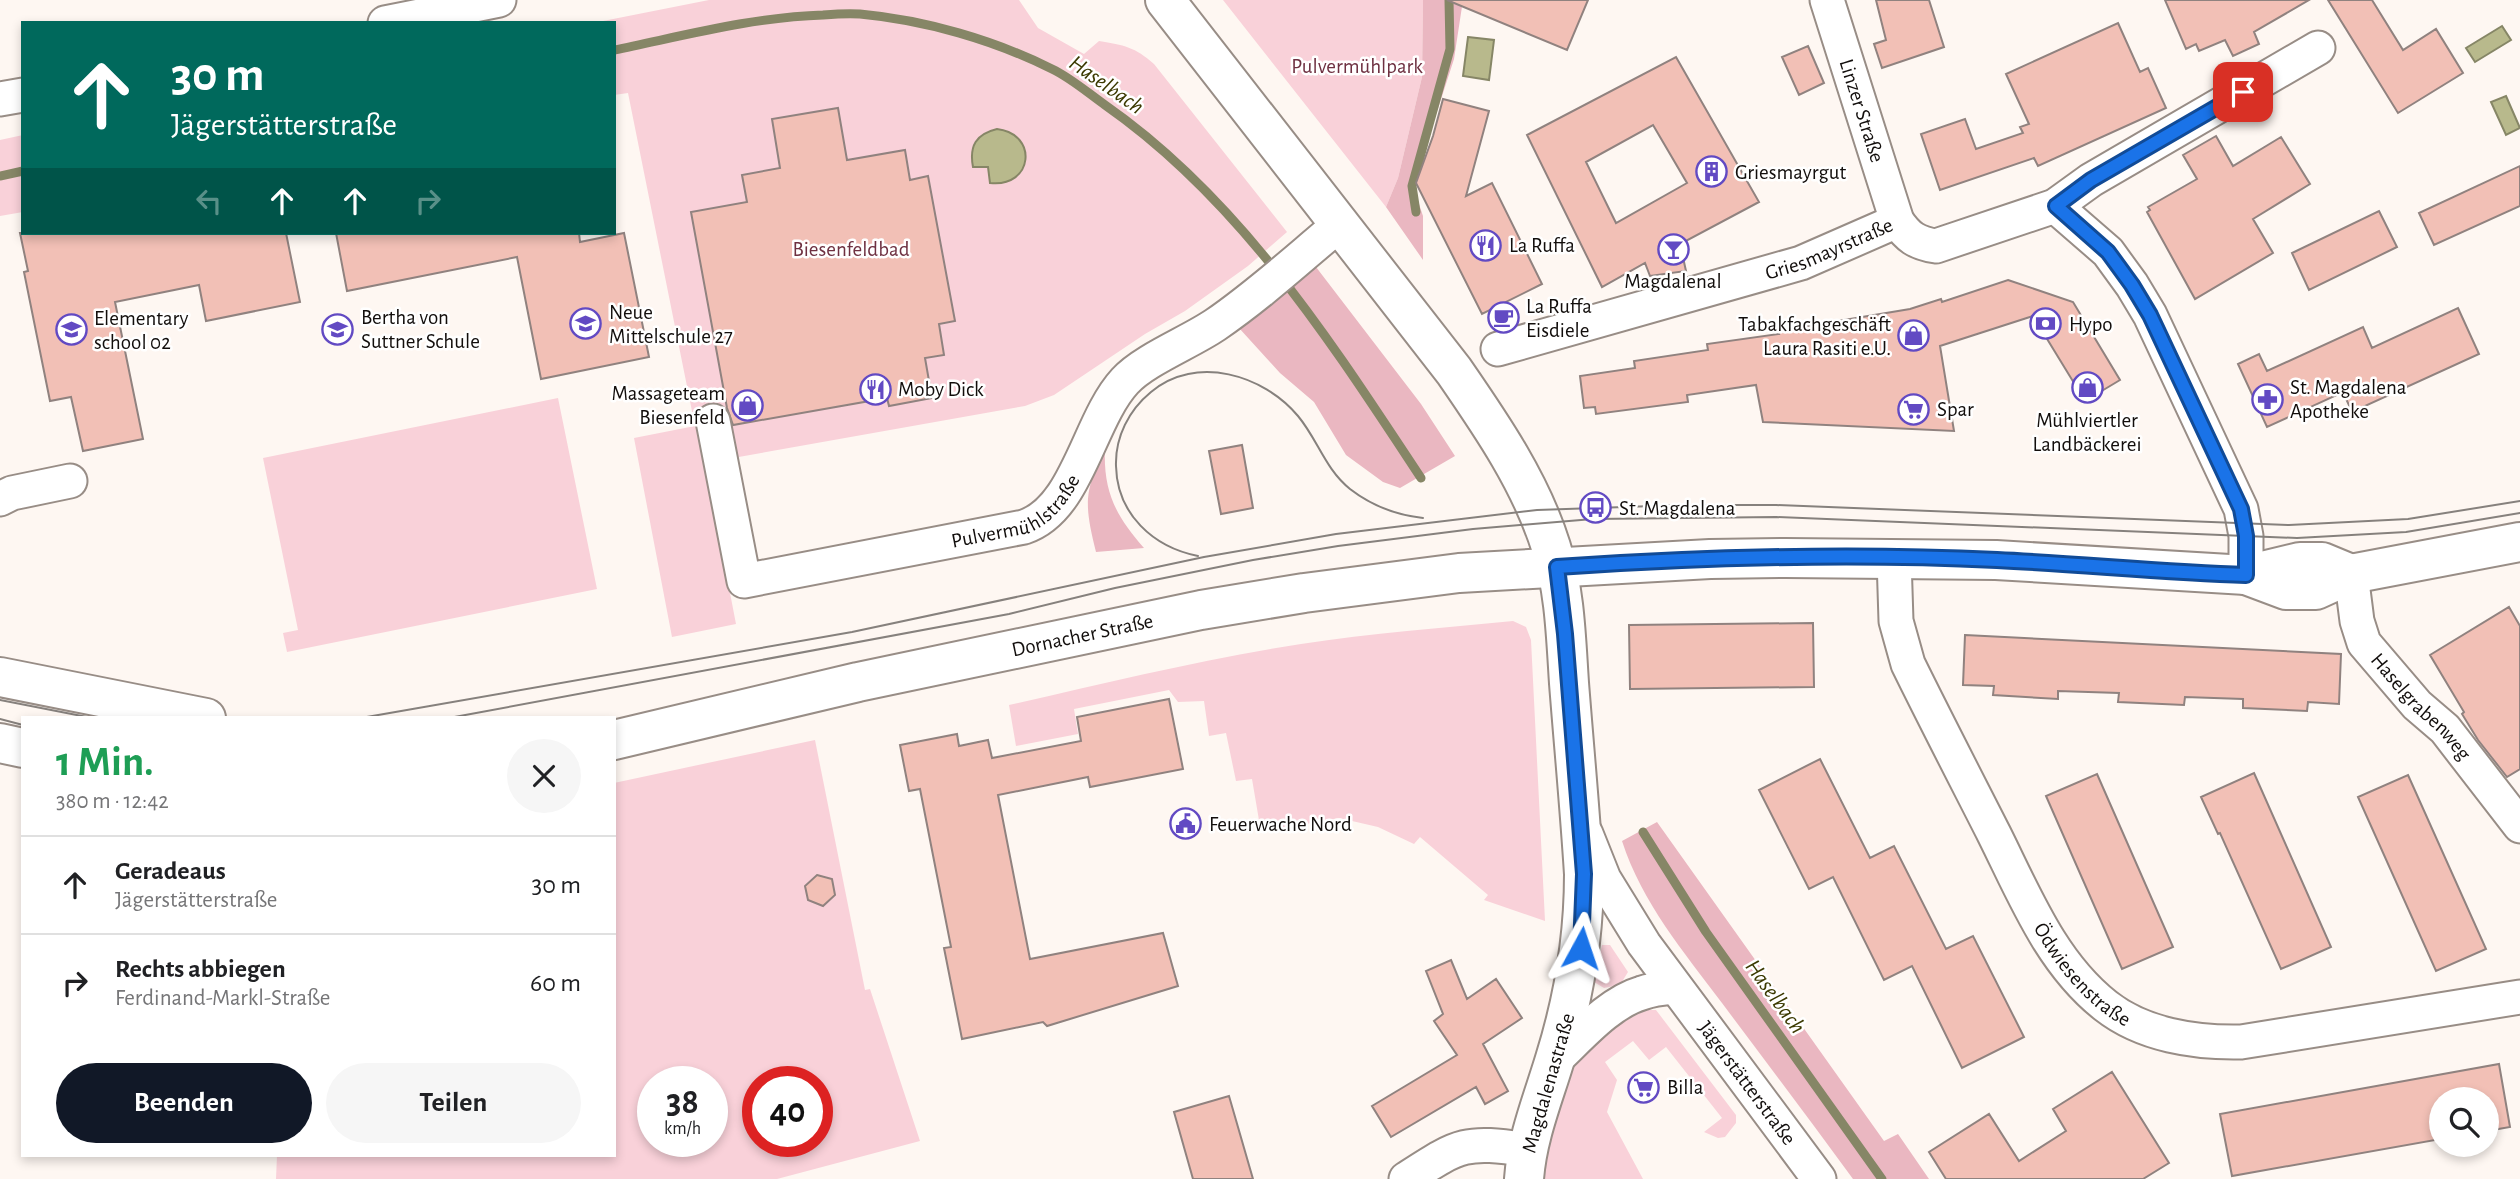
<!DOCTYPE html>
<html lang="de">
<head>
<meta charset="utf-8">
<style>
  :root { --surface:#fff; --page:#f6f6f6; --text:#202124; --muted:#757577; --line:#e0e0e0; --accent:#111827 }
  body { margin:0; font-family:"Alegreya Sans",sans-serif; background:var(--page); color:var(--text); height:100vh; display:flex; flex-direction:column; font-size:26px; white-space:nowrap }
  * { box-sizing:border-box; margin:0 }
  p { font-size:23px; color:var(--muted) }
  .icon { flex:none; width:38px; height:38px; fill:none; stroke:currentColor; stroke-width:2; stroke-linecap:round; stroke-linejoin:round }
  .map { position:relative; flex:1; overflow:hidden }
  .side { position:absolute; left:21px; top:716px; width:595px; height:441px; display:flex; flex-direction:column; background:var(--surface); border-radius:0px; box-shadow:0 4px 10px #0003 }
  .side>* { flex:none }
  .top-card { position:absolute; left:21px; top:21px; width:595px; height:214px; border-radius:0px; box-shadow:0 4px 10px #0003; background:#00695c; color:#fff; overflow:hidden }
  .tools { position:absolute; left:2429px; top:1087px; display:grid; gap:14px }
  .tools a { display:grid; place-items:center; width:70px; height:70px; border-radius:50%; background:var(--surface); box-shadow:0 4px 10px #0003; font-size:35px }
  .speed { position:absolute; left:637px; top:1066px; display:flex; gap:14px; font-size:35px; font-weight:700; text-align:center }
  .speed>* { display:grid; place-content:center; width:91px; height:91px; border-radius:50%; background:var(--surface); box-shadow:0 4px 10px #0003; line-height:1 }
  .speed small { font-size:18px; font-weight:400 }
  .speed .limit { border:10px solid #d22; background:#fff; color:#111 }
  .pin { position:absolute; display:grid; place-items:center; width:60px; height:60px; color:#fff; margin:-30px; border-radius:14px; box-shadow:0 4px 10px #0006 }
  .me { position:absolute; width:77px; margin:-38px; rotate:5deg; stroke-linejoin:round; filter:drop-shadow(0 0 5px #0008) }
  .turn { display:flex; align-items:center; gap:24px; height:147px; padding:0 35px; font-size:32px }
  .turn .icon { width:91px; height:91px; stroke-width:2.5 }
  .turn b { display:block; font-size:49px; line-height:60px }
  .lanes { display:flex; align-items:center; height:66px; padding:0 35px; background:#0003; justify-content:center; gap:35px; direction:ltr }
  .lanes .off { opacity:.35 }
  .round { display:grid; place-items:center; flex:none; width:74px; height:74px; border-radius:37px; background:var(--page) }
  .headline { display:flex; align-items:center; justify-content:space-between; height:119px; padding:0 35px }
  h1 { font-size:42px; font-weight:600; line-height:52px; color:#1e9e55 }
  .primary-button { display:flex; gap:14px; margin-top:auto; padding:14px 35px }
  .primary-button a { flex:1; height:80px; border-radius:42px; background:var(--accent); color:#fff; font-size:28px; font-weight:600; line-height:80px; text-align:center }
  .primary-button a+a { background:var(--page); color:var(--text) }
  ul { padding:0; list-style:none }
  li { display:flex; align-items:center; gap:21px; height:98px; padding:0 35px; border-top:2px solid var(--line) }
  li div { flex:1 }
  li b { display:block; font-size:26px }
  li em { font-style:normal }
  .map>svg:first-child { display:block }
  .green { fill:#f9d1d9; fill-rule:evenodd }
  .forest { fill:#eab7c1 }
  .water { fill:#b8b98c; stroke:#868666; stroke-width:2 }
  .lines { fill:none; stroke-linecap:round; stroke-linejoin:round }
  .stream { stroke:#868666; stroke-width:9 }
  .building { fill:#f2c0b6; stroke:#90827f; stroke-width:2; fill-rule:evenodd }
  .minor-casing { stroke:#988d86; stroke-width:37 }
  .tertiary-casing { stroke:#988d86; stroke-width:42 }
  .minor { stroke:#fff; stroke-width:33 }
  .tertiary { stroke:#fff; stroke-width:38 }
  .tram { stroke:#86817d; stroke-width:2 }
  .route-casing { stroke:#114b97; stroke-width:18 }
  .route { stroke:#1a73e8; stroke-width:12 }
  .labels { text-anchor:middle; stroke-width:5; stroke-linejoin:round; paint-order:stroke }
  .park-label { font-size:21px; fill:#6e3041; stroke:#fff }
  .street-label { font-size:21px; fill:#120e0c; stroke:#fff }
  .poi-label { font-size:21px; fill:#120e0c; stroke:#fff; text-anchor:start }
  .water-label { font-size:23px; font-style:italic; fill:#3b3901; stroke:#fff }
</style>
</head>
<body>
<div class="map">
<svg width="2520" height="1179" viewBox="0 0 2520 1179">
  <rect width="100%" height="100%" fill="#fef7f2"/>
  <path class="green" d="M709,0H1019L1038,28L1084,54L1099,41C1124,45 1135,47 1154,64L1287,232L1248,266L1185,311L1145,334L1054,395L1025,406L705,463L736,624L672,637L634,438L695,426L628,93L614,95V23H593Z
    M1223,0H1423L1422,77L1398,178L1386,207Z
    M23,135V212L0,216V140Z
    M558,398L597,589L287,652L283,633L298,630L263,458Z
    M1513,621L1526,627L1531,640L1545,921L1484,900L1488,895L1420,837L1414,844L1378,827L1339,818L1261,832L1252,779L1236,781L1226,733L1209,736L1204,701L1178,702L1169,690L1074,709L1078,734L1016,746L1009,705C1106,683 1203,659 1301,644C1371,633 1443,628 1513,621Z
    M815,740L865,990L870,989L920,1141L777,1179H276L277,1155H614V783ZM653,1082H712V1141H653ZM758,1082H817V1141H758Z
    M1602,945H1610L1628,972L1620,985L1604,988L1594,982Z
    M1646,1010H1656L1736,1115V1123L1725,1137L1718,1138L1704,1132L1722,1118L1666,1047L1649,1060L1633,1041L1605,1062L1617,1080L1607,1112L1643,1179H1540C1545,1155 1547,1122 1556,1100C1572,1060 1607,1028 1646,1010Z"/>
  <path class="forest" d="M1423,0H1463L1454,59L1413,186L1423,216V260L1386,207L1398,178L1422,77Z
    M1316,267L1421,404L1455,456L1400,488L1383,482L1346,455L1314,402L1280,373L1239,328Z
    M1105,447C1103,491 1115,515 1144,548L1096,552C1084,503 1084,493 1105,447Z
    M1657,822L1884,1141L1898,1134L1929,1179H1853C1810,1120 1766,1062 1722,1003C1684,952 1642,903 1622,841Z"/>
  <path class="water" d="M2502,26L2511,40L2475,62L2466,48Z
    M1468,37L1494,40L1489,80L1463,76Z
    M2506,96L2520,128L2506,135L2491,102Z
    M997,129C1039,134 1033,188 990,183L988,167H973C969,146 976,134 997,129Z"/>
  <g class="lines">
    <path class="stream" d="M614,50C683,36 753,17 823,15C835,14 848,13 860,14C925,20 994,40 1052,69C1071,78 1088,93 1105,105C1241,200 1331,342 1421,478
      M0,176L23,171
      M1416,212L1412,186L1450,49L1449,0
      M1643,832L1706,932L1882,1179"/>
  </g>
  <path class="building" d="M1447,0H1588L1567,50Z
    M1876,0H1929L1944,47L1882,68L1874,44L1886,40Z
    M2165,0H2309L2254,32L2259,44L2233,56L2225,40L2199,51L2196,44L2186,49Z
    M2328,0H2372L2403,50L2436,29L2463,73L2398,113Z
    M2118,23L2140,72L2148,68L2166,108L2038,166L2034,158L1940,190L1921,134L1965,119L1976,149L2023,133L2020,127L2029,124L2006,74Z
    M1808,46L1824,83L1799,95L1782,57Z
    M1676,57L1759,202L1680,244L1686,271L1650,276L1645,263L1602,287L1527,135ZM1653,125L1687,183L1616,223L1586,162Z
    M1443,99L1489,111L1466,196L1492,183L1542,284L1482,314L1416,183L1433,136Z
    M838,108L847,160L905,150L910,180L928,176L955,321L939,324L944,355L925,358L932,398L889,406L887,398L733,425L727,408L691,212L747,202L742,175L780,168L772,119Z
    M2216,136L2233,166L2281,137L2310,184L2253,219L2273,253L2195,299L2147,212L2150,210L2148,207L2197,179L2183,155Z
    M2520,166V206L2434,245L2419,213Z
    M2379,211L2397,247L2309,290L2292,253Z
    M20,233H286L300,302L206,321L199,285L115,302L143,439L83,451L71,397L50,401L24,272L28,271Z
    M336,233H579L580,242L624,233L649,357L541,379L517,257L347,291Z
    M2008,280L2073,302L2120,380L2085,401L2033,316L1940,346L1954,431L1763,422L1756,385L1687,395L1688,402L1596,414L1595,407L1584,408L1580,376L1635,368L1634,361L1708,350L1707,344L1779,334L1778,331L1910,309L1941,299L1942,302Z
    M2458,308L2479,354L2352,412L2343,392L2267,427L2238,364L2259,354L2267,371L2363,327L2372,348Z
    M1242,445L1253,508L1221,514L1209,451Z
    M2509,607L2520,626V769L2507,777L2478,740L2462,714L2464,712L2430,655Z
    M1813,623L1814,687L1630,689L1629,625Z
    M1965,635L2341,654L2339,704L2308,702L2307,711L2243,708V699L2185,697L2184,705L2118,702L2119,693L2058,691V699L1993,695L1994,686L1963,685Z
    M1169,699L1183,769L1090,787L1088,777L998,795L1030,959L1163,933L1178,986L1047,1026L1043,1022L962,1039L944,948L951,947L920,789L909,791L900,745L957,734L959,746L988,740L992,758L1081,741L1077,717Z
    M1820,759L1870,858L1894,846L1946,949L1973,936L2024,1037L1962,1068L1912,966L1884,980L1833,877L1809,889L1759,790Z
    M2254,773L2331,947L2281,969L2220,833L2218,834L2201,797Z
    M2097,774L2173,947L2122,969L2046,796Z
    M2408,775L2486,949L2436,971L2358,797Z
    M817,875L832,879L835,895L823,906L808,900L805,886Z
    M1451,960L1467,999L1496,979L1522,1018L1483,1044L1508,1091L1485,1104L1476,1087L1391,1137L1372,1106L1457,1055L1434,1021L1443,1014L1426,971Z
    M2499,1064L2510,1127L2487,1131V1099H2441V1139L2232,1176L2220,1114Z
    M2112,1072L2169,1163L2143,1179H1946L1929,1152L1989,1114L2019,1161L2066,1131L2053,1109Z
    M1229,1096L1253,1179H1193L1174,1112Z"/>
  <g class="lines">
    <defs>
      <g id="minor">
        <path id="s1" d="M1827,0L1897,221C1908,237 1916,243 1936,246L2055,206L2091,180L2318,48"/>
        <path d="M385,23L499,0"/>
        <path d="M0,99L23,95"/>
        <path d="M2055,206L2108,252L2132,285L2150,315L2241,509L2246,536V575"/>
        <path id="s2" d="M1498,349L1801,263L1897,221"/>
        <path id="s3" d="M713,421L744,581L1024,527C1078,509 1088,421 1125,381C1144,360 1190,342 1215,325C1259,295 1299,258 1340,224"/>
        <path d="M0,499L12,493L70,481"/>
        <path id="s4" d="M1894,558L1896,621L1908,664C1936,721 1965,777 1994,834C2024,894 2051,963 2106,1006C2143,1035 2195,1043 2241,1042L2520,997"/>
        <path id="s5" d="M2351,574L2357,621L2364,643L2417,705L2445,729L2520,826"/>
        <path id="s6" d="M1586,834L1604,879L1644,944L1819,1179"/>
        <path d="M1555,1060C1580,1037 1608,1003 1642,993C1652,989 1664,988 1675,987"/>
        <path d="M1406,1179C1459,1145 1464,1140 1527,1150"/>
      </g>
      <g id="tertiary">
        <path d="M1165,0L1454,371C1492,426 1531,483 1551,547C1565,591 1566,638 1569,683C1574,747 1580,810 1584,874C1584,938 1574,998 1555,1059C1543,1099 1527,1137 1524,1179"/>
        <path d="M2246,575L2286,590H2316L2351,574L2520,542"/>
        <path d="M0,677L206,718"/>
        <path id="s7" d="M614,740L858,682L1201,610L1304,593L1459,573L1710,559L1786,558L1996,560L2246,575L2300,562H2322L2351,574"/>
        <path d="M0,743L23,748"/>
      </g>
    </defs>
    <use href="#minor" class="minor-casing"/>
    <use href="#tertiary" class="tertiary-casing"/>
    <use href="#minor" class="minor"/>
    <use href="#tertiary" class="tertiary"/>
    <path class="tram" d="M1198,556C1153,547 1117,514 1116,466C1115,437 1129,410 1151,392C1196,354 1264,375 1298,416C1318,440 1325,469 1350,489C1372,506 1396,515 1423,518
      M0,700L92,718
      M361,718L852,632L1204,557L1336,534L1537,510L1683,505H1776L2289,525L2408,519L2520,501
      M449,718L1009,614L1115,588L1253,560L1338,546L1473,529L1593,519L1776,517L2297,538L2406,532L2520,513
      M0,719L23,725"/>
  </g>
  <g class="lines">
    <defs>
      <path id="route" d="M1581,948L1584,874L1565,634L1557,567C1703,557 1852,553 1997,560C2080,564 2163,572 2246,575V536L2241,509L2150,315L2132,285L2108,252L2056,206L2091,180L2243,92"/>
    </defs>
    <use href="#route" class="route-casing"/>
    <use href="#route" class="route"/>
  </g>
  <defs>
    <symbol id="building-ring" viewBox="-11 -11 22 22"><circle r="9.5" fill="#fff" stroke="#624ac3" stroke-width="1.5"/><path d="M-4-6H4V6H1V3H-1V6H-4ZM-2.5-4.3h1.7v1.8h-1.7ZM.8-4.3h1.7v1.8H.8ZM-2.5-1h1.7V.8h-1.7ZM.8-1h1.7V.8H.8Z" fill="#624ac3"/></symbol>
    <symbol id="restaurant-ring" viewBox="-11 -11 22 22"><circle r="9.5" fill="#fff" stroke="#624ac3" stroke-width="1.5"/><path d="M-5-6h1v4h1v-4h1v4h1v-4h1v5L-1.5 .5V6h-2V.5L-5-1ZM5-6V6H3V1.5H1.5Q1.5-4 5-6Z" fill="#624ac3"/></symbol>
    <symbol id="bar-ring" viewBox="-11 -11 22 22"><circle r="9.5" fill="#fff" stroke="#624ac3" stroke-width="1.5"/><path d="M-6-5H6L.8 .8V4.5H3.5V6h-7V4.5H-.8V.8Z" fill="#624ac3"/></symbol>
    <symbol id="cafe-ring" viewBox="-11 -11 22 22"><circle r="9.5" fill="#fff" stroke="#624ac3" stroke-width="1.5"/><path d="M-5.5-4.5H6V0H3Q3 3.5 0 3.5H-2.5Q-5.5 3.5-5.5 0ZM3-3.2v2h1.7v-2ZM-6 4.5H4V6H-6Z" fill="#624ac3"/></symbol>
    <symbol id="school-ring" viewBox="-11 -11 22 22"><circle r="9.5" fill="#fff" stroke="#624ac3" stroke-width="1.5"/><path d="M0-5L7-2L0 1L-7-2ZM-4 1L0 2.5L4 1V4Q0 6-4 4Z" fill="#624ac3"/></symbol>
    <symbol id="bank-ring" viewBox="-11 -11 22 22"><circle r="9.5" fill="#fff" stroke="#624ac3" stroke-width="1.5"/><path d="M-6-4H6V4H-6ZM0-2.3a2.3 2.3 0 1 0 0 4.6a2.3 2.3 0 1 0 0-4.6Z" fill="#624ac3"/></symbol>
    <symbol id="shop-ring" viewBox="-11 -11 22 22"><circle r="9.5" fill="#fff" stroke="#624ac3" stroke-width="1.5"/><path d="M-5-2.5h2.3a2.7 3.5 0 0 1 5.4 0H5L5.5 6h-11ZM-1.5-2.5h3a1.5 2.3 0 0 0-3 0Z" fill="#624ac3"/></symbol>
    <symbol id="pharmacy-ring" viewBox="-11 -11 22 22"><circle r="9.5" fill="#fff" stroke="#624ac3" stroke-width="1.5"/><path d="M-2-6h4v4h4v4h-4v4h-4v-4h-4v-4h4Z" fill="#624ac3"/></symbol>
    <symbol id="supermarket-ring" viewBox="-11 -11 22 22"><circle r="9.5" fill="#fff" stroke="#624ac3" stroke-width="1.5"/><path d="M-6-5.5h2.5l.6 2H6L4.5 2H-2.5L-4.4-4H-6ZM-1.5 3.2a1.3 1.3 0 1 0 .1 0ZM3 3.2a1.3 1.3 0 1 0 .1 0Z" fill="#624ac3"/></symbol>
    <symbol id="bus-ring" viewBox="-11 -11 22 22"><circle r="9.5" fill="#fff" stroke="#624ac3" stroke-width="1.5"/><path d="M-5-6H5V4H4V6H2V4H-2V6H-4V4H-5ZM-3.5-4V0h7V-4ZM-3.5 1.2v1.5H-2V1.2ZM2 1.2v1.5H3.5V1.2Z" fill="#624ac3"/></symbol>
    <symbol id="civic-ring" viewBox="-11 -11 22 22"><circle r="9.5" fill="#fff" stroke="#624ac3" stroke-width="1.5"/><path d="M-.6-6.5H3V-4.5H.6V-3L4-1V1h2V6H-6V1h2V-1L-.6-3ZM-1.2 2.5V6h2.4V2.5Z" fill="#624ac3"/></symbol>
  </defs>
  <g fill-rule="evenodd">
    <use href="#building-ring" x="1694" y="154" width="35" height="35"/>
    <use href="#restaurant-ring" x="1468" y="228" width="35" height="35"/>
    <use href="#bar-ring" x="1656" y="232" width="35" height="35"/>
    <use href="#cafe-ring" x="1486" y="300" width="35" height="35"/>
    <use href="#school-ring" x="568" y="306" width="35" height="35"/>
    <use href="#bank-ring" x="2028" y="306" width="35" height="35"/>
    <use href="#school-ring" x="320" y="312" width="35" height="35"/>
    <use href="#school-ring" x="54" y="312" width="35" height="35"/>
    <use href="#shop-ring" x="1896" y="318" width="35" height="35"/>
    <use href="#shop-ring" x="2070" y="370" width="35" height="35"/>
    <use href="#restaurant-ring" x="858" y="372" width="35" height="35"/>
    <use href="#pharmacy-ring" x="2250" y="382" width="35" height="35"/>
    <use href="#shop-ring" x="730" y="388" width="35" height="35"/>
    <use href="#supermarket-ring" x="1896" y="392" width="35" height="35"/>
    <use href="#bus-ring" x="1578" y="490" width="35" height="35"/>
    <use href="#civic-ring" x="1168" y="806" width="35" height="35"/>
    <use href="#supermarket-ring" x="1626" y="1070" width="35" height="35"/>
  </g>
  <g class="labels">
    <g class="park-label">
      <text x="1357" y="73">Pulvermühlpark</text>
      <text x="851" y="256">Biesenfeldbad</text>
    </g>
    <g class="street-label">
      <text dy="7" stroke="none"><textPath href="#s1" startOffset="116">Linzer Straße</textPath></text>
      <text dy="7" stroke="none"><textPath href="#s2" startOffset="346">Griesmayrstraße</textPath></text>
      <text dy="7" stroke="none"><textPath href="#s3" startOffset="448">Pulvermühlstraße</textPath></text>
      <text dy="7" stroke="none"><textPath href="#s7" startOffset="480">Dornacher Straße</textPath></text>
      <text dy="7" stroke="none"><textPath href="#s5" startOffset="156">Haselgrabenweg</textPath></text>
      <text dy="7" stroke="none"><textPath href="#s4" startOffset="466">Ödwiesenstraße</textPath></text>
      <text transform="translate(1548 1083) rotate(-74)" y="7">Magdalenastraße</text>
      <text dy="7" stroke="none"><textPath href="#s6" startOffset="298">Jägerstätterstraße</textPath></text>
    </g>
    <g class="poi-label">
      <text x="1735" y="179">Griesmayrgut</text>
      <text x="1509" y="252">La Ruffa</text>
      <text x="1673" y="288" text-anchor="middle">Magdalenal</text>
      <text x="1526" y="313">La Ruffa<tspan x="1526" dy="24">Eisdiele</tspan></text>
      <text x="609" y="319">Neue<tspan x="609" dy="24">Mittelschule 27</tspan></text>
      <text x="361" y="324">Bertha von<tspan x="361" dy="24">Suttner Schule</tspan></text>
      <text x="94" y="325">Elementary<tspan x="94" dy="24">school 02</tspan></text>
      <text x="1891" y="331" text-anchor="end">Tabakfachgeschäft<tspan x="1891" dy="24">Laura Rasiti e.U.</tspan></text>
      <text x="2069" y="331">Hypo</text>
      <text x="2290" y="394">St. Magdalena<tspan x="2290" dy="24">Apotheke</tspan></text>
      <text x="898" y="396">Moby Dick</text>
      <text x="725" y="400" text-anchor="end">Massageteam<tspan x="725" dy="24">Biesenfeld</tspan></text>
      <text x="1937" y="416">Spar</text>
      <text x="2087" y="427" text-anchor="middle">Mühlviertler<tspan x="2087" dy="24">Landbäckerei</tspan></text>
      <text x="1619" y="515">St. Magdalena</text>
      <text x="1209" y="831">Feuerwache Nord</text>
      <text x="1667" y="1094">Billa</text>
    </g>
    <g class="water-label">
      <text transform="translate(1107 84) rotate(35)" y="8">Haselbach</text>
      <text transform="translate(1776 996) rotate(54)" y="8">Haselbach</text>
    </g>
  </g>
</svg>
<div class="tools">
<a><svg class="icon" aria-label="search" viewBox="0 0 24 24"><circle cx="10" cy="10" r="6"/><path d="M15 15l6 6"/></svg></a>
</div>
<div class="speed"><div>38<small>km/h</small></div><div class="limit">40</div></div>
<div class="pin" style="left:2243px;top:92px;background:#d93025"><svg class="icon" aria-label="arrive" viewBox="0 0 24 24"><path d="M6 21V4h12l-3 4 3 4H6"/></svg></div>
<svg class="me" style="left:1581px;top:948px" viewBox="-20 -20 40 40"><path d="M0-17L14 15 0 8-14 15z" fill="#1a73e8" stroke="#fff" stroke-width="4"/></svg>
<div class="top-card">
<div class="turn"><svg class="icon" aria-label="ahead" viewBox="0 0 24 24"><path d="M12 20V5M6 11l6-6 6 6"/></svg><div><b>30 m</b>Jägerstätterstraße</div></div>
<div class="lanes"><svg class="icon off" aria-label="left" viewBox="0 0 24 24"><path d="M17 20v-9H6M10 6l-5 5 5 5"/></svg><svg class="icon" aria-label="ahead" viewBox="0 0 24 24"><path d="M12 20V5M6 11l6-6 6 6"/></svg><svg class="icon" aria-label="ahead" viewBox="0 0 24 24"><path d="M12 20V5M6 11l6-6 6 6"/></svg><svg class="icon off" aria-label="right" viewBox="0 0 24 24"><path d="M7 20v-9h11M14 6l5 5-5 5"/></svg></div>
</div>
<section class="side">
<div class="headline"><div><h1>1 Min.</h1><p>380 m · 12:42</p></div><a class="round"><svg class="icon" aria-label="close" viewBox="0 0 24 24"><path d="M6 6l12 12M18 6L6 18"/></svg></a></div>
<ul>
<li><svg class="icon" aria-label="ahead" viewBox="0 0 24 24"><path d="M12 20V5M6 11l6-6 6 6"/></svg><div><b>Geradeaus</b><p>Jägerstätterstraße</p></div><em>30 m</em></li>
<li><svg class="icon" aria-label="right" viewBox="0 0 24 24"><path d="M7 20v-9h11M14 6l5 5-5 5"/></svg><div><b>Rechts abbiegen</b><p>Ferdinand-Markl-Straße</p></div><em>60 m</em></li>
</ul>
<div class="primary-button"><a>Beenden</a><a>Teilen</a></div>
</section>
</div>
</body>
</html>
